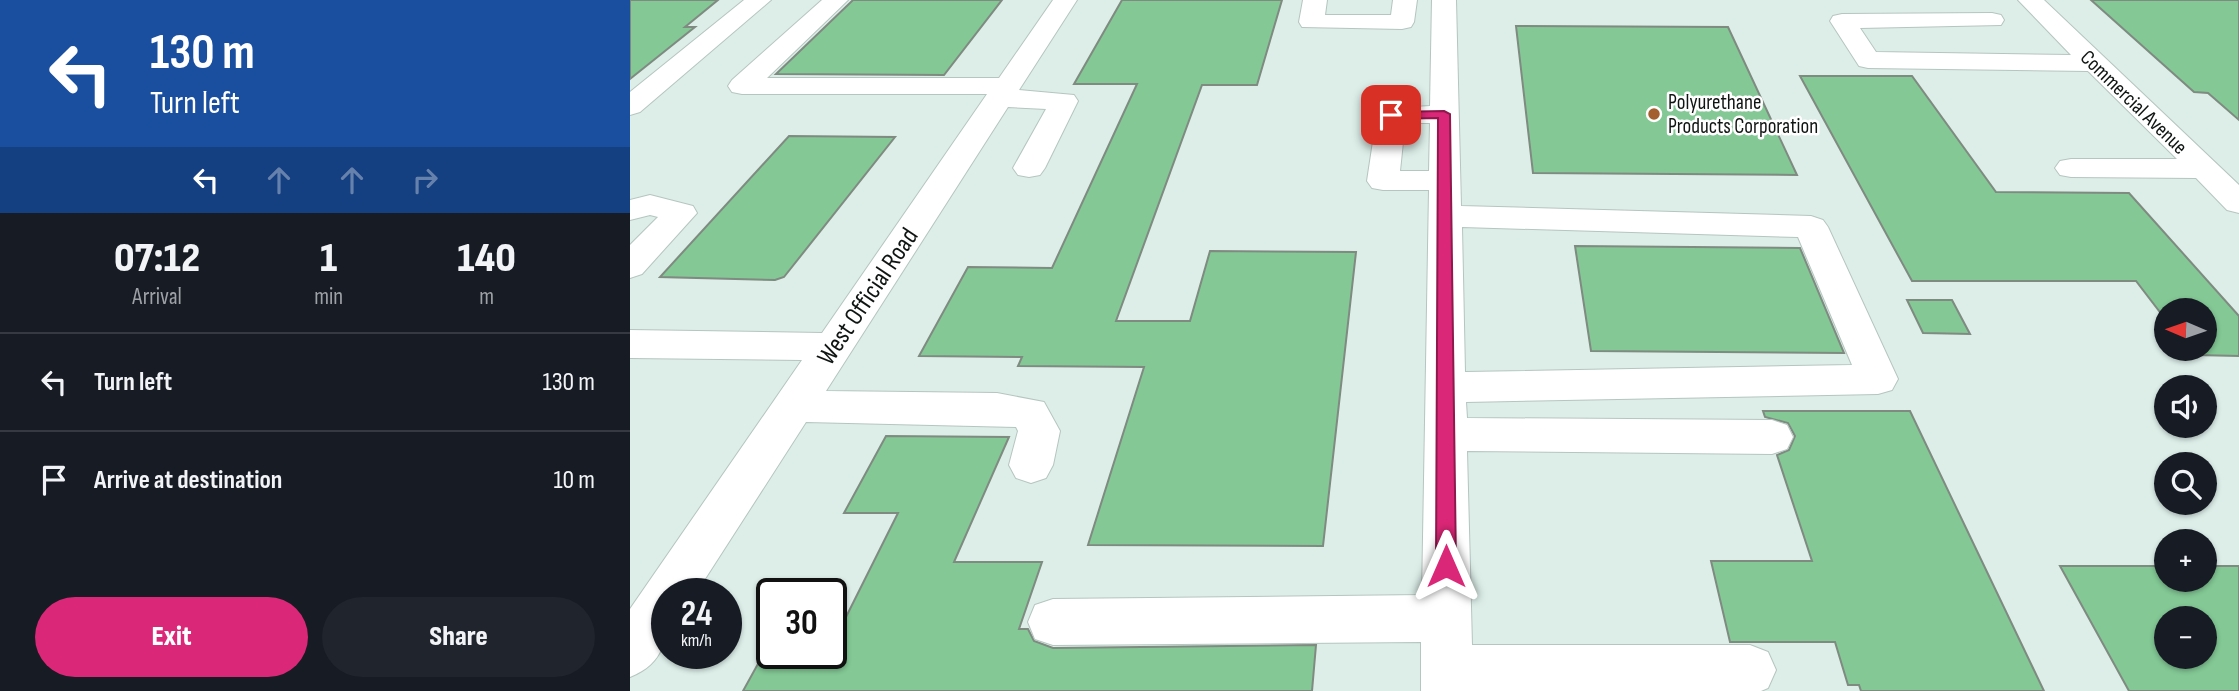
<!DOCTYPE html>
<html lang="en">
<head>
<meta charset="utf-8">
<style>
  :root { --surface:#171b24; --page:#20242c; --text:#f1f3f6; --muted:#9ea1a6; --line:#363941; --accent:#db2777 }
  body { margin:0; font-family:"Sofia Sans Condensed",sans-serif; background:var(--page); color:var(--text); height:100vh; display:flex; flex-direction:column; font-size:26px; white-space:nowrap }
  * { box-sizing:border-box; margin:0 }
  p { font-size:23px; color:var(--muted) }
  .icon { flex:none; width:38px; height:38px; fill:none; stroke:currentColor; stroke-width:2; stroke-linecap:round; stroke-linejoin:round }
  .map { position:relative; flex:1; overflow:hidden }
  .side { display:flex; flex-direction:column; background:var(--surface); width:630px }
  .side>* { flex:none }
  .hud { background:#1a4fa0; color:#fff; overflow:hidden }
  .needle { width:46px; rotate:272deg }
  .buttons { position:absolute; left:1524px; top:298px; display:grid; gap:14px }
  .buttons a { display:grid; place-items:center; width:63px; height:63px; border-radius:50%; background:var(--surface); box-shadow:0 2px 5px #0004; font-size:35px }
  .speed { position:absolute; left:21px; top:578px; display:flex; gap:14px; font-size:35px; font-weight:700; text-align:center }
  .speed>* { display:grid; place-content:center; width:91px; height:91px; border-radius:50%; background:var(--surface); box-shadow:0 2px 5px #0004; line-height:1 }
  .speed small { font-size:18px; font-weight:400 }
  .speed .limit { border:4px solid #111; border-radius:10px; background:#fff; color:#111 }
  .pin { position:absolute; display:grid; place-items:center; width:60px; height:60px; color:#fff; margin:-30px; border-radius:14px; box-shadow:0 4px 10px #0006 }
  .me { position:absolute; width:77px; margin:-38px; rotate:0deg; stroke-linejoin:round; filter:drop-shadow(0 0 5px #0008) }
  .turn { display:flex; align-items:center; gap:24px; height:147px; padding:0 35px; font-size:32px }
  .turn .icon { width:91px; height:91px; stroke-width:2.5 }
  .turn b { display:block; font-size:49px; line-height:60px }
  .lanes { display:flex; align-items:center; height:66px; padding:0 35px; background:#0003; justify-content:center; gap:35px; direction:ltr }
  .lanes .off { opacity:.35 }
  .eta { display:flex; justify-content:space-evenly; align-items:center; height:119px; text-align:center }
  .eta b { font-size:42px; font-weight:800; line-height:49px }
  .action { display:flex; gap:14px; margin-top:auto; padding:14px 35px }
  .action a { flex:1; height:80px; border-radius:42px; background:var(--accent); color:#fff; font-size:28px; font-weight:800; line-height:80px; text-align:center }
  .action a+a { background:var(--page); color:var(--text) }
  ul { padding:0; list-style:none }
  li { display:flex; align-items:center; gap:21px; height:98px; padding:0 35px; border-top:2px solid var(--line) }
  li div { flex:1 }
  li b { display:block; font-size:26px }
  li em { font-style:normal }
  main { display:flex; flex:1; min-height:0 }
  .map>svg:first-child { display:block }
  .building { fill:#83c895; stroke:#7f8a81; stroke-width:2; fill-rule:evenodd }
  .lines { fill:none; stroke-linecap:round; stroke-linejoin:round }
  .minor-casing { stroke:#b5c5c0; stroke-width:2 }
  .minor { fill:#fff; fill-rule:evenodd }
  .route { fill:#db2777; stroke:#8e194d; stroke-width:2 }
  .poi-dot { fill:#a45f31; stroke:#fff; stroke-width:2.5 }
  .labels { text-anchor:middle; stroke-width:5; stroke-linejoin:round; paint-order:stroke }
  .far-poi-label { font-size:21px; fill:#0f1513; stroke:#fff; text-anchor:start }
  .far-street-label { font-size:21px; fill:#0f1513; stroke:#fff }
  .street-label { font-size:26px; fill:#0f1513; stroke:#fff }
</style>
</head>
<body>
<main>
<section class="side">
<div class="hud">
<div class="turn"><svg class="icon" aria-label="left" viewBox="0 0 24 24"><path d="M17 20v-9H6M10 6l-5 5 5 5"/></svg><div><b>130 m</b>Turn left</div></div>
<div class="lanes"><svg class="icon" aria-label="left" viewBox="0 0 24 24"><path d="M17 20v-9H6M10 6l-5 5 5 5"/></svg><svg class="icon off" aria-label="ahead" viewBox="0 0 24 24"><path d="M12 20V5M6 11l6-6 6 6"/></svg><svg class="icon off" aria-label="ahead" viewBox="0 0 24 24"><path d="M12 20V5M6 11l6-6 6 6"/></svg><svg class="icon off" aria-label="right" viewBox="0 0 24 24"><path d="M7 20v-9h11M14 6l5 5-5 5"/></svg></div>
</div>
<div class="eta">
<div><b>07:12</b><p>Arrival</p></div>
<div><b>1</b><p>min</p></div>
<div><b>140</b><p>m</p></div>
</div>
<ul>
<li><svg class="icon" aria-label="left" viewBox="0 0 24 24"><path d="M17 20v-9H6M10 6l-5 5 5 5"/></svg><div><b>Turn left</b></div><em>130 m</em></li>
<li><svg class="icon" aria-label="arrive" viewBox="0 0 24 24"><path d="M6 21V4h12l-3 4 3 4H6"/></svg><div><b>Arrive at destination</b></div><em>10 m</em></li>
</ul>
<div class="action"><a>Exit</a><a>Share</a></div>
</section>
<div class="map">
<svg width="1609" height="691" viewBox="0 0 1609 691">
  <rect width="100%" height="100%" fill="#ddeee9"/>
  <path class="building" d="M0,0H88L55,27H65L0,79Z
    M223,0H372L314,75L146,74Z
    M492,0H652L627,85H572L486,321H560L580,251L726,252L693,546L458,545L514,367L388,366L392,357L289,356L338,267L422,268L507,84H444Z
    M1461,0H1609V120L1578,93L1564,92Z
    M886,26L1098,27L1167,175L903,173Z
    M1170,76H1282L1366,192L1499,193L1609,316V356L1565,355L1559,348H1575V310H1536V320L1506,281H1282Z
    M159,136L265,137L154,277L145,280L30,277Z
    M945,246L1170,248L1214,353L961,351Z
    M1277,300H1322L1340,334L1293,333Z
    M1133,411H1280L1414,691H1231L1229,685H1218L1205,642H1100L1081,561H1182L1147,455L1159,450L1165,436L1158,423L1135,417Z
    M256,436L379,437L324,562H412L389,629H398L404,641L423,648L686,645L682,691H113L134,653H201V627H211L268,513H214Z
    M1430,566H1536V579H1575V566H1609V691H1499ZM1536,618H1575V656H1536Z"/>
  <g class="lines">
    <defs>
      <path id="minor" d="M114,0H141L10,112L0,115V92Z
        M192,0H218L137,78H369L423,0H447L389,90L444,95L448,101L415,168L410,175L399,177L388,175L383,168L416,109L378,107L196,391L367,393L414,402L430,431L423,465L416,478L401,483L386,478L379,465L388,431L386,427L176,422L66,593H37C37,631 40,661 0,677V609L172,360L0,358V330L192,333L357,94H112L102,92L98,86L102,80Z
        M673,0H697L695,15H761L763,0H787L784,22L781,27L772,29L672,27L669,22Z
        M802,0H826L831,206L1181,216L1193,220L1198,227L1268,379L1262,390L1248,394L836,402L837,418L1142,420L1157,425L1163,437L1157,449L1142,454L837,451L842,645H1120L1138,652L1146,670L1138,688L1131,691H791V642L423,645L405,639L398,622L405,605L423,599L792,595L799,190H753L742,188L737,181L747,115L751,109L800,106ZM775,123H800L799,171H770ZM832,227L1168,237L1222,365L835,372Z
        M1388,0H1414L1609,185V213L1597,210L1566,178L1441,177L1430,175L1425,168L1430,161L1441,159H1547L1458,71L1238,68L1229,66L1200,21L1203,16L1212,14L1362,13L1371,15L1374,20L1371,25L1230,28L1246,52L1441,55Z
        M20,195L63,206L67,213L12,274L0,278V245L28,217L20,215L0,220V200Z"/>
    </defs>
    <use href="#minor" class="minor-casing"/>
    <use href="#minor" class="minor"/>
  </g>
  <path class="route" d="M814,111L820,114L826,566L823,572L816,575L809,572L806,566L808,118L761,119L755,115L761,112Z"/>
  <circle class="poi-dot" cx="1024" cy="114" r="7"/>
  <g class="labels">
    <g class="far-poi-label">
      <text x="1038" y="109">Polyurethane<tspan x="1038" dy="24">Products Corporation</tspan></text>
    </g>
    <g class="far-street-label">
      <text transform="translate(1504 102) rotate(44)" y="7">Commercial Avenue</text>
    </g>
    <g class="street-label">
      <text transform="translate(237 296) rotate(-56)" y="9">West Official Road</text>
    </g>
  </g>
</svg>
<div class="buttons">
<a><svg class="needle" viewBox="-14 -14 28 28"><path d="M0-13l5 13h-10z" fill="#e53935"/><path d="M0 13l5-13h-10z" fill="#9ea1a6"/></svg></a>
<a><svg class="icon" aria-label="sound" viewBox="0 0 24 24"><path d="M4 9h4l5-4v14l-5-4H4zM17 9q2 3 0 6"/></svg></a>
<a><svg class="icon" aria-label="search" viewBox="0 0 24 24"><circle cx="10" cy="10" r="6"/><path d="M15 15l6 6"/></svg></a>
<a>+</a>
<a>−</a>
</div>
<div class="speed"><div>24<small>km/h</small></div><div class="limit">30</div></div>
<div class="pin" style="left:761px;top:115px;background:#d93025"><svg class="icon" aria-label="arrive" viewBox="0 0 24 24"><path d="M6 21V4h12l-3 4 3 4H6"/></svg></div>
<svg class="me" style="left:816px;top:566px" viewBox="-20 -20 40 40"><path d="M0-17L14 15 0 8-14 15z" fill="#db2777" stroke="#fff" stroke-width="4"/></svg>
</div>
</main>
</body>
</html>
